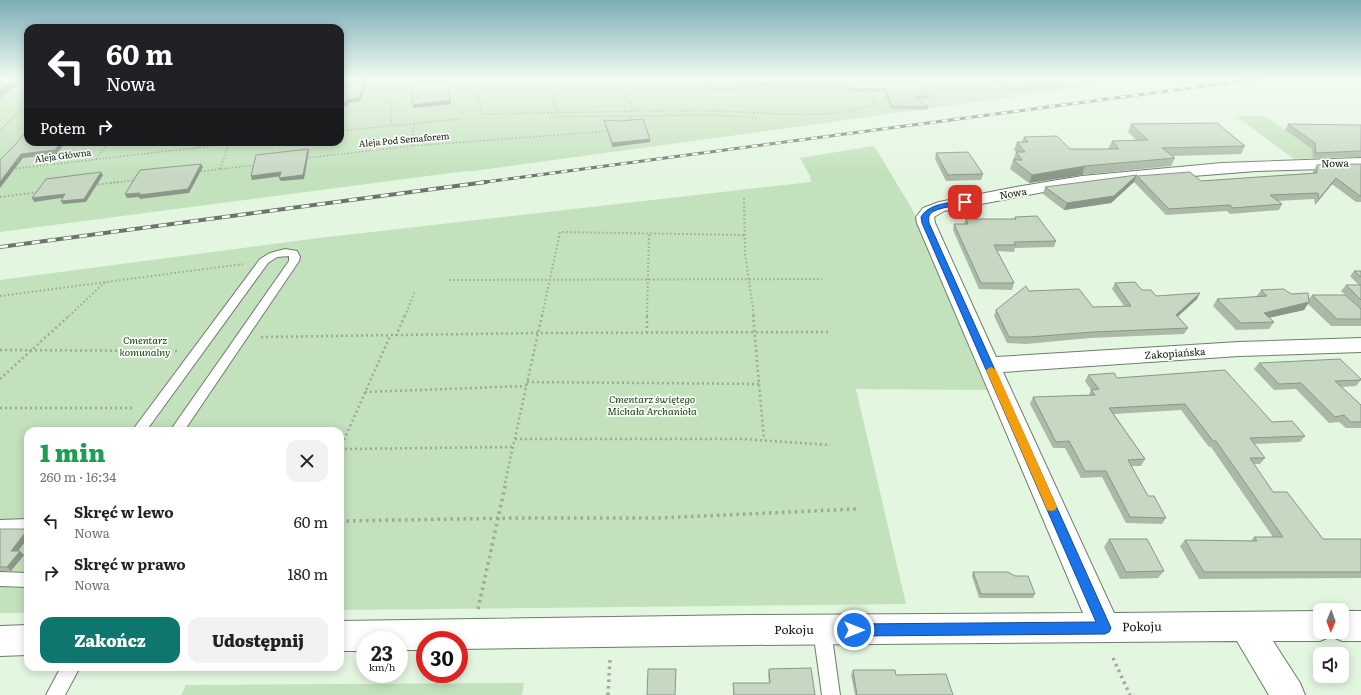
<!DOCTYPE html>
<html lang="pl">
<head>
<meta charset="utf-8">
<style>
  :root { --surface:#fff; --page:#f2f2f2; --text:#222; --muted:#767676; --accent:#0f766e }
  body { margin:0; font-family:Literata,serif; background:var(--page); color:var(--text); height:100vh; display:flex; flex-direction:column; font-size:15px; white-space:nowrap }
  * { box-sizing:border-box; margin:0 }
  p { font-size:13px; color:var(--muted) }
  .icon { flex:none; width:22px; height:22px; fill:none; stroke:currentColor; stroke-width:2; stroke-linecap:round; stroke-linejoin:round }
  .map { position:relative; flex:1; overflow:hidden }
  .drawer { position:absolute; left:24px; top:427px; width:320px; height:244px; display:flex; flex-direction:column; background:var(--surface); border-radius:12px; box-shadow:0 2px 10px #0003 }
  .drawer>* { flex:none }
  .top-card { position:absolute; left:24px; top:24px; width:320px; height:122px; border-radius:12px; box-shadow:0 2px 10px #0003; background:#202124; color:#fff; overflow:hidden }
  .needle { width:26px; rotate:181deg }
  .controls { position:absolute; left:1313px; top:603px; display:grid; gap:8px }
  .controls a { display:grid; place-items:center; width:36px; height:36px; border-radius:8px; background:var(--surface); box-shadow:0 2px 10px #0003; font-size:20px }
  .speed { position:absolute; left:356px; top:631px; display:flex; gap:8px; font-size:20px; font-weight:700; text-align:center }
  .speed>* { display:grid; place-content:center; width:52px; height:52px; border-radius:50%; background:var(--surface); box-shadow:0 2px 10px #0003; line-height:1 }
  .speed small { font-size:10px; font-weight:400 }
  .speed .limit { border:6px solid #d22; background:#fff; color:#111 }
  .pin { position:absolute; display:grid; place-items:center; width:34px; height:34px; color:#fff; margin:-17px; border-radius:8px; box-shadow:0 2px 6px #0006 }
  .me { position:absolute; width:44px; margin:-22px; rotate:90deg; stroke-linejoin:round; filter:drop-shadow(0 0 3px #0008) }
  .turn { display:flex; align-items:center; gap:14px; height:84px; padding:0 16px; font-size:18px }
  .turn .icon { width:52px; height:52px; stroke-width:2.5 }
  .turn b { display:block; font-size:28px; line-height:34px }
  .then { display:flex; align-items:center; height:38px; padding:0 16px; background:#0003; gap:8px; font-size:15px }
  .round { display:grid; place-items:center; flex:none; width:42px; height:42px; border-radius:12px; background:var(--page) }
  .summary { display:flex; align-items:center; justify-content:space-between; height:68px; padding:0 16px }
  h1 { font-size:24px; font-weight:800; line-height:30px; color:#1e9e55 }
  .cta { display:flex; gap:8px; margin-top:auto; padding:8px 16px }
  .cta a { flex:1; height:46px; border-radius:12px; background:var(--accent); color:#fff; font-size:16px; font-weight:800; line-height:46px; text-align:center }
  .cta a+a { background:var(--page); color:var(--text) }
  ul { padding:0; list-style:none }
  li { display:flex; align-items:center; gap:12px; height:52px; padding:0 16px }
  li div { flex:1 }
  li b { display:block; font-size:15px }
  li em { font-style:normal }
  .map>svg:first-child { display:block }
  .green { fill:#c2e1bc }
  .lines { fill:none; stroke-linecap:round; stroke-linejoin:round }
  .lane-casing { stroke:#6d7e6a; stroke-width:2 }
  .street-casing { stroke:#6d7e6a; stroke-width:2 }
  .path-far3 { stroke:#9caa99; stroke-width:1.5; stroke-dasharray:1.5 2; stroke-linecap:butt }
  .path-far2 { stroke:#9caa99; stroke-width:2; stroke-dasharray:1.5 2.5; stroke-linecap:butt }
  .path-far1 { stroke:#9caa99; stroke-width:2.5; stroke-dasharray:2 3; stroke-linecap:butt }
  .path { stroke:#9caa99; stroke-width:3.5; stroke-dasharray:2.5 4; stroke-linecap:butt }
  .lane { fill:#fff; fill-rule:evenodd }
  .street { fill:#fff; fill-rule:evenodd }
  .rail-far1-casing { stroke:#6a7668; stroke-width:3 }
  .rail-casing { stroke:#6a7668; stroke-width:4 }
  .rail-far1 { stroke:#fbfefa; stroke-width:2; stroke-dasharray:6; stroke-linecap:butt }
  .rail { stroke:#fbfefa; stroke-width:2.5; stroke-dasharray:8; stroke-linecap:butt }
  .wall { fill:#aabaa7 }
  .shaded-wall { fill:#8b9788 }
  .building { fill:#c6d8c2; stroke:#8b9788 }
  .route { fill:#1a73e8; stroke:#114b97 }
  .slow { fill:#f59e0b }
  .labels { text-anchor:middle; stroke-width:3.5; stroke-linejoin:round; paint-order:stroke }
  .far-street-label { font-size:9px; fill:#10160e; stroke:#fbfefa }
  .street-label { font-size:10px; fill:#10160e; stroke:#fbfefa }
  .park-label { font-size:10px; font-style:italic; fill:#17440d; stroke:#fbfefa }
  .near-street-label { font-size:12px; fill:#10160e; stroke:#fbfefa }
</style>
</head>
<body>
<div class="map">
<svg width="1361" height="695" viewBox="0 0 1361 695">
  <rect width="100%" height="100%" fill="#e3f6e0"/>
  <path class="green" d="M340,78H1151L474,171H466L0,232V86L28,83V142H340Z
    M1236,116H1265L1325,158L1294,159Z
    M874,146L911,207L990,390L856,389L906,604L340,610V431H28V613H0V280L319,238L811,182L810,176L800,158Z
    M524,683L522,695H181L186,685Z"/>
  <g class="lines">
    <defs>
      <path id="lane" d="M285,249L297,251L300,257L299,261L184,431H170L289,261V256L277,257L268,263L146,431H132L260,259L270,253Z
        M28,519V531L0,532V520Z
        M0,572L28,573V587L0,586Z
        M822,622L828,624L831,630L840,695H822L813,630L816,624Z
        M61,667H80L65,695H46Z"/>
      <path id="street" d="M1361,158V168L1256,171L1117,182L1049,191L944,211L934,217L935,223L996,357L1239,342L1361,338V352L1239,356L1003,372L1114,613L1320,611V632H1342V611H1361V641H1342L1331,636L1320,641H1273L1300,683L1305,695H1269L1237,641L748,645L459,649V640H425V650H399V640H365V651H340V621L748,615L1083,613L917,223L916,217L923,208L939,202L1016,187L1082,176L1222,163Z
        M28,625V655L0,656V626Z"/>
    </defs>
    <use href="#lane" class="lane-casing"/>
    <use href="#street" class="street-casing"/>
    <path class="path-far3" d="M476,78L482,114C561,113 640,110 719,111C763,112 832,121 873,105L874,100L869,89
      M546,78L558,113
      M616,78L635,112
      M665,85L666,78
      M630,116V122
      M549,117L716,115L757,118
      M391,125L393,78
      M0,131L28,103
      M340,131L460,119
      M412,146L414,123
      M199,147L202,142
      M306,158L412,146L610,131
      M96,159L108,142
      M12,169L247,142
      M220,169L229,144
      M197,172L255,165
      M110,183L136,180"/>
    <path class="path-far2" d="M94,185L119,182
      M0,197L39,192
      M744,198L745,254L754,316
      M449,280L822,279
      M0,296L243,264
      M69,316L105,282
      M405,316L415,291
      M542,316L560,232L744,235
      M647,316L649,234"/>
    <path class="path-far1" d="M753,315L764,440
      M647,333V315
      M396,336L405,315
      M261,337L538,333L831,332
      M0,350L179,351
      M0,379L70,315
      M527,382L761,384
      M365,392L526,386
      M0,408H135
      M515,439H743L830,445
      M340,449L513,447
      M340,449L390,336
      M505,483L542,315"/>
    <path class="path" d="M340,521L516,518H659L856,509
      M478,609L506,482
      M1113,658L1130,695
      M608,695L610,658"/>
    <use href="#lane" class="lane"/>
    <use href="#street" class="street"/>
    <defs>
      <path id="rail-far1" d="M478,183L1265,78"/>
      <path id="rail" d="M0,247L486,182"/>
    </defs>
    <use href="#rail-far1" class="rail-far1-casing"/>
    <use href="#rail" class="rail-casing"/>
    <use href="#rail-far1" class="rail-far1"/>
    <use href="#rail" class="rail"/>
  </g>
  <path class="wall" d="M709,78H918L929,96V99H918L928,107L927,110L891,109L884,92H849L847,88L738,86V91H710Z
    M993,78H1059L1064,83L1063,86H1032L1033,88L1032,91H1003Z
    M604,120L650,142L612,147L605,123Z
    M1131,124L1245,146L1241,154L1173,156L1175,158L1171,166L1082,175L1029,183L1010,169L1016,152L1014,150L1017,142H1022L1024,137L1070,149H1108L1112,141L1136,140L1128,132Z
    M1288,124L1361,125V157L1313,158L1312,149L1285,130Z
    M936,153L983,174L981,180L946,181L935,159Z
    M1361,164V202H1356L1332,184L1315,205L1314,199L1277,201L1282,204L1279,210L1230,214L1227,211L1166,215L1134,182L1137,176L1201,181L1313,173V171L1317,165Z
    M1137,175L1134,182L1111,203L1064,210L1043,194L1045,187Z
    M1015,217L1056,241L1054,247L1015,248L1014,252L997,251L1014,283L1012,290L979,289L953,230L954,224H964L966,219H1014Z
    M1354,271H1361V309L1341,291L1346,285H1359L1350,276Z
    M1115,283L1142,290L1156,296L1197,299L1178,316L1188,328L1184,334L1090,338L1026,344L1007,343L994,316L996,310L1029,291L1093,307L1124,306L1112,289Z
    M1261,290L1309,299L1312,295L1361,309V326H1331L1308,304L1304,310L1269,318L1274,322L1269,329L1236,330L1213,306L1217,299L1256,297Z
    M1259,363L1361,379V380L1356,386L1342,387L1361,405V428H1346L1339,422L1329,423L1296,389L1274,390L1254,369Z
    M1088,375L1117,378L1272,422L1305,436L1300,442L1254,444L1265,458L1260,464H1254L1273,492L1323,539H1361V578L1199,579L1180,546L1185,540L1251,541L1254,537H1273L1211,447H1209L1181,410L1114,414L1145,459L1141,466H1131L1148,496L1166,518L1162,524L1126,523L1102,477L1081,478L1065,448H1053L1030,404L1033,397L1089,395L1091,390L1085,381Z
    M0,529L18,551L24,555L11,571H0Z
    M1109,539L1164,571L1158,578L1120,579L1104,547Z
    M973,572L1015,576L1035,594L1033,598H979L972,576Z
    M769,669L815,695H733V683H769L768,675Z
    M853,670L896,675L953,695H855L851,675Z"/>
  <path class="shaded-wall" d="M16,78H25L13,89L10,90L0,99V90L6,84Z
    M366,78H368L360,101L348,103V106L340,107V103L347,100Z
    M448,78L451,104L413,108V105Z
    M650,139V142L612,147V143Z
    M61,142H65L57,154L23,158L0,188V182L21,154Z
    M308,149L309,152L304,179L281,181L279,178Z
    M201,164L203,167L189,193L140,199L139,197L127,198L125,194L140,193Z
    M1085,166L1082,175L1029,183L1032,175Z
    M101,172L103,175L86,202L63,204L61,201Z
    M281,172L282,176L252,180L251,176Z
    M1137,175L1134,182L1111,203L1064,210L1067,203Z
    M1336,178L1332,184L1315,205L1319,199Z
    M65,194L68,197L34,202L32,198Z
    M1200,293L1197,299L1173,321L1176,315Z
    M1309,302L1304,310L1259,320L1264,313Z
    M28,529V538L15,555L11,551Z
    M20,551L24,555L11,571L7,567Z"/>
  <path class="building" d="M0,78H16L9,84H6L0,90Z
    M340,78H366L359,98L347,100V103H340Z
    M412,78H448L450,100L413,105L411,89Z
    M709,78H918L929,96H915L928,107L892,106L885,89H849L848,85L737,83L738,88H710Z
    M996,78H1059L1064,83H1029L1033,88H1004Z
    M643,119L650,139L612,143L604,120L619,121Z
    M1217,123L1245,146L1162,148L1175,158L1085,166L1032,175L1013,160H1022L1016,152H1025L1017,142H1028L1024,137L1057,136L1070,149H1119L1112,141L1148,140L1131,124Z
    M1288,124L1361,125V151L1316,153L1315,143Z
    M28,129V142H61L55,150L21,154L0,182V160L14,146Z
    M308,149L303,175L279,178L281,172L251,176L256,155Z
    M968,152L983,174L948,175L936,153Z
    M201,164L188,189L139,195L140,193L125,194L140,170Z
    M1361,164V196H1360L1336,178L1319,199L1318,193L1270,195L1282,204L1233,208L1230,205L1169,209L1137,176L1190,172L1201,181L1317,173V165Z
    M101,172L84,199L61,201L65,194L32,198L46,179Z
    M1137,175L1114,196L1067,203L1045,187Z
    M1037,216L1056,241L1014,242L1016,245H994L1014,283H981L954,224H968L966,219H1016L1015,217Z
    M1354,271H1361V277Z
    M1135,282L1142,290H1151L1156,296L1200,293L1176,315L1188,328L1093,332L1029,337H1009L996,310L1026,286L1029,291L1079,289L1093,307L1131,306L1115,283Z
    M1346,285H1361V300Z
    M1284,289L1291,294L1308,293L1309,302L1264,313L1274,322L1241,323L1217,299L1267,296L1261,290Z
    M1312,295H1345L1361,309V319H1337Z
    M1340,359L1361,379V380L1335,381L1361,405V422H1351L1344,415L1335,417L1301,383L1279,384L1259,363Z
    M1225,370L1272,422L1292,421L1305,436L1250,438L1265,458H1250L1273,492H1287L1323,539H1361V572H1204L1185,540L1257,541L1254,537H1283L1216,441H1213L1185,404L1109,408L1145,459L1128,460L1148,496H1154L1166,518L1130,517L1106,471H1085L1069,441L1056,442L1033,397L1095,395L1091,390L1099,389L1088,375L1114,373L1117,378Z
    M26,526H28V529L11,551H20L7,567H0V529H24Z
    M1109,539H1147L1164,571L1126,572Z
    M973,572H1008L1015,576H1028L1035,594H981Z
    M811,668L815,695H734L733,683H770L769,669Z
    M648,669H676L675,695H647Z
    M853,670H895L896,675L946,674L953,695H857Z"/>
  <linearGradient id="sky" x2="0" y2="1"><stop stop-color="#7aadb6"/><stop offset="0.45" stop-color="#f2fbf1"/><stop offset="1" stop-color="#f2fbf1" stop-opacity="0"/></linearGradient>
  <rect width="1361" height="175" fill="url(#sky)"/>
  <path class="route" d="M965,200H968V203C959,206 936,207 930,214C928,217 929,220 929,223L1111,628L1109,632L1105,634L854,636L849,634L847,630L849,625L854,624L1096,622L922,223L921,217C929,203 950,203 965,200Z"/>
  <path class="slow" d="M991,367L996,370L1057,507L1055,510L1051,511L1047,510L1046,507L986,370Z"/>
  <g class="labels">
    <g class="far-street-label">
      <text transform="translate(404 140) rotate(-5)" y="3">Aleja Pod Semaforem</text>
      <text transform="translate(63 156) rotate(-7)" y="3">Aleja Główna</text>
    </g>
    <g class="street-label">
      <text transform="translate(1335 163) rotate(-1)" y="4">Nowa</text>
      <text transform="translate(1013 193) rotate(-10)" y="4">Nowa</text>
      <text transform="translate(1175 353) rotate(-4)" y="4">Zakopiańska</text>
    </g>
    <g class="park-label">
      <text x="145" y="344">Cmentarz<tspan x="145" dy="12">komunalny</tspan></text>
      <text x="652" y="403">Cmentarz świętego<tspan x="652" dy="12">Michała Archanioła</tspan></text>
    </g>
    <g class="near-street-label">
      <text transform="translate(1142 627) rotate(-1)" y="4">Pokoju</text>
      <text x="794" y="634">Pokoju</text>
    </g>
  </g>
</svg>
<div class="controls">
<a><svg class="needle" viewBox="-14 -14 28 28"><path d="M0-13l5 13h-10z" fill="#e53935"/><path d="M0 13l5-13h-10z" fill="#767676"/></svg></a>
<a><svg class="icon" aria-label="sound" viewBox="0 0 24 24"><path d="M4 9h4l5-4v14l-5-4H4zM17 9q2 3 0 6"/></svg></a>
</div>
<div class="speed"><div>23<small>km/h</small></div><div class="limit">30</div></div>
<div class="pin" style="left:965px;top:202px;background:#d93025"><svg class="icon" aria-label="arrive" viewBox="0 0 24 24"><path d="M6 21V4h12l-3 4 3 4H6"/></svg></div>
<svg class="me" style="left:854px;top:630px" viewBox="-20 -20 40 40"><circle r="17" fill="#1a73e8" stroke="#fff" stroke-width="3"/><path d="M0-11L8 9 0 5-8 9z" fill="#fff"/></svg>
<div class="top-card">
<div class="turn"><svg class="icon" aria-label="left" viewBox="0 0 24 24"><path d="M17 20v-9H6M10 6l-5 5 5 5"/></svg><div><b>60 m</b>Nowa</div></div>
<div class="then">Potem<svg class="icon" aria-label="right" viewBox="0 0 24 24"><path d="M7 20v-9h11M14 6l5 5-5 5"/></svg></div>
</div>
<section class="drawer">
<div class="summary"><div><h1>1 min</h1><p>260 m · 16:34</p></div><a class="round"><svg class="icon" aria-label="close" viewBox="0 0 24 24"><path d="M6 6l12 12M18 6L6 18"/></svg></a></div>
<ul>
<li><svg class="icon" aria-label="left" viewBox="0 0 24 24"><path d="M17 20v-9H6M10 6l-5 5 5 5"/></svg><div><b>Skręć w lewo</b><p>Nowa</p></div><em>60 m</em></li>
<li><svg class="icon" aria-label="right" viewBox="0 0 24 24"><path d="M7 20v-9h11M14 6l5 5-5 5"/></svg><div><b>Skręć w prawo</b><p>Nowa</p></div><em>180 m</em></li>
</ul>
<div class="cta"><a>Zakończ</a><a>Udostępnij</a></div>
</section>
</div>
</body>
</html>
